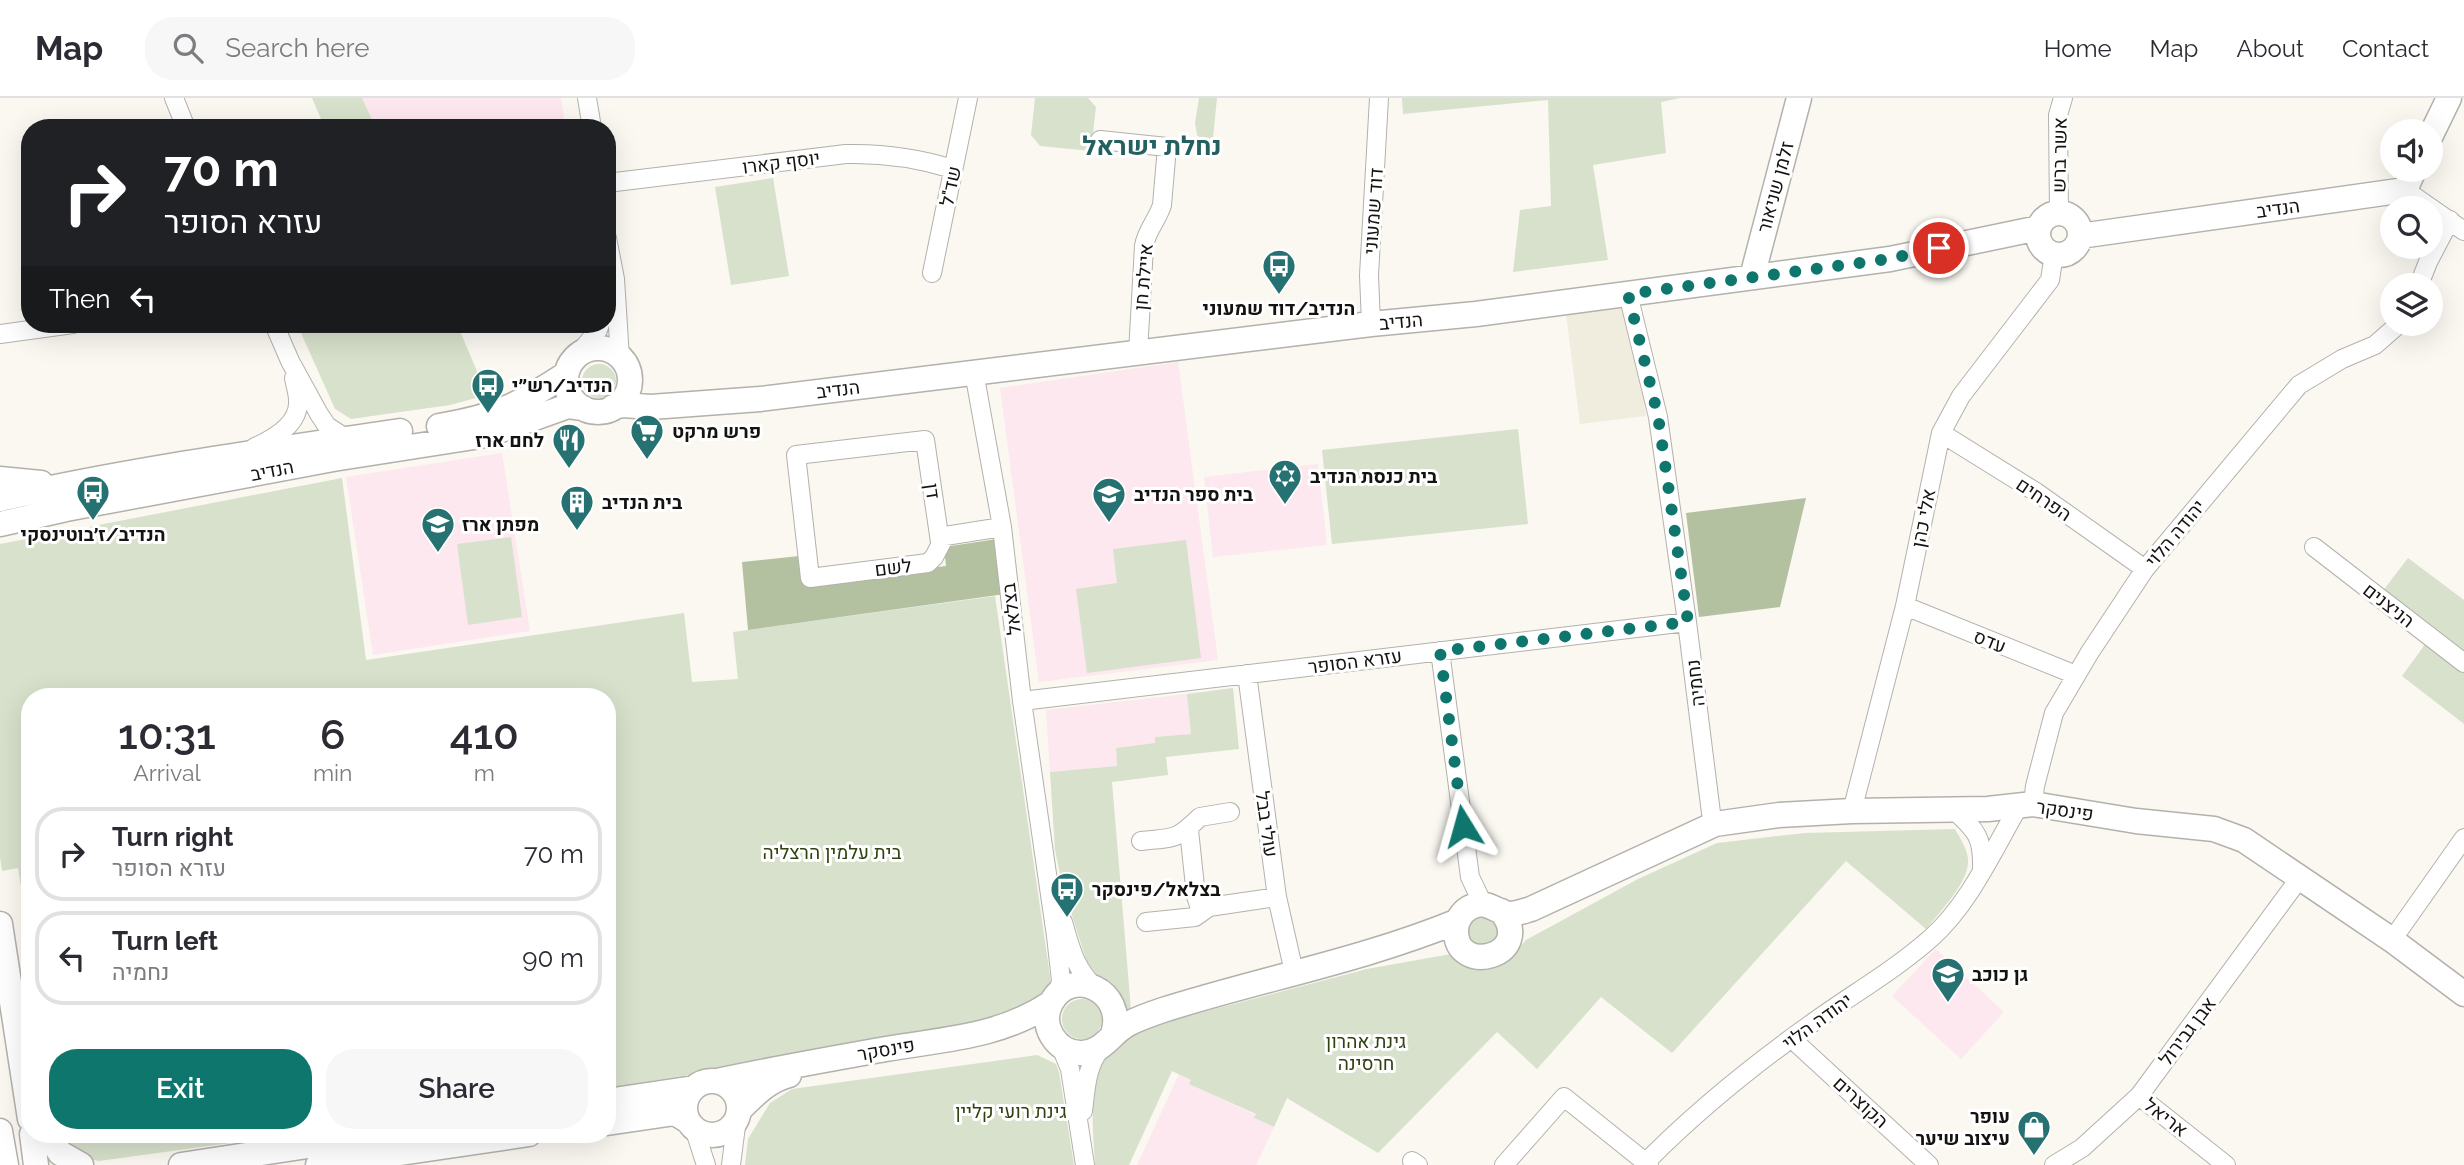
<!DOCTYPE html>
<html lang="en">
<head>
<meta charset="utf-8">
<style>
  :root { --surface:#fff; --page:#f7f7f7; --text:#2b2b33; --muted:#7c7c81; --line:#e1e1e2; --accent:#0f766e }
  body { margin:0; font-family:Raleway,Heebo,sans-serif; background:var(--page); color:var(--text); height:100vh; display:flex; flex-direction:column; font-size:26px; white-space:nowrap }
  * { box-sizing:border-box; margin:0 }
  p { font-size:23px; color:var(--muted) }
  .icon { flex:none; width:38px; height:38px; fill:none; stroke:currentColor; stroke-width:2; stroke-linecap:round; stroke-linejoin:round }
  .map { position:relative; flex:1; overflow:hidden }
  .side { position:absolute; left:21px; top:590px; width:595px; height:455px; display:flex; flex-direction:column; background:var(--surface); border-radius:28px; box-shadow:0 7px 28px #0002 }
  .side>* { flex:none }
  .top-card { position:absolute; left:21px; top:21px; width:595px; height:214px; border-radius:28px; box-shadow:0 7px 28px #0002; background:#202124; color:#fff; overflow:hidden }
  .buttons { position:absolute; left:2380px; top:21px; display:grid; gap:14px }
  .buttons a { display:grid; place-items:center; width:63px; height:63px; border-radius:50%; background:var(--surface); box-shadow:0 7px 28px #0002; font-size:35px }
  .pin { position:absolute; display:grid; place-items:center; width:60px; height:60px; color:#fff; margin:-30px; border:4px solid #fff; border-radius:50%; box-shadow:0 2px 7px #0007 }
  .me { position:absolute; width:77px; margin:-38px; rotate:352deg; stroke-linejoin:round; filter:drop-shadow(0 0 5px #0008) }
  .turn { display:flex; align-items:center; gap:24px; height:147px; padding:0 28px; font-size:32px }
  .turn .icon { width:91px; height:91px; stroke-width:2.5 }
  .turn b { display:block; font-size:49px; line-height:60px }
  .then { display:flex; align-items:center; height:66px; padding:0 28px; background:#0003; gap:14px; font-size:26px }
  .eta { display:flex; justify-content:space-evenly; align-items:center; height:119px; text-align:center }
  .eta b { font-size:42px; font-weight:600; line-height:49px }
  .cta { display:flex; gap:14px; margin-top:auto; padding:14px 28px }
  .cta a { flex:1; height:80px; border-radius:28px; background:var(--accent); color:#fff; font-size:28px; font-weight:600; line-height:80px; text-align:center }
  .cta a+a { background:var(--page); color:var(--text) }
  ul { padding:0; list-style:none }
  li { display:flex; align-items:center; gap:21px; height:94px; margin:0 14px 10px; padding:0 14px; border:4px solid var(--line); border-radius:28px }
  li div { flex:1 }
  li b { display:block; font-size:26px }
  li em { font-style:normal }
  header { display:flex; align-items:center; gap:42px; box-sizing:border-box; height:98px; padding:0 35px; background:var(--surface); border-bottom:2px solid var(--line) }
  header strong { font-size:33px }
  nav { display:flex; gap:38px; margin-inline-start:auto; font-size:24px }
  .search { width:490px; height:63px; background:var(--page); display:flex; align-items:center; gap:18px; box-sizing:border-box; padding:0 24px; border-radius:28px; color:var(--muted); font-size:26px }
  .map>svg:first-child { display:block }
  .built { fill:#f0eddf }
  .education { fill:#fce8ee }
  .green { fill:#d7e1cb }
  .forest { fill:#b3c1a1 }
  .lines { fill:none; stroke-linecap:round; stroke-linejoin:round }
  .street-casing { stroke:#b3b1ab; stroke-width:20 }
  .secondary-casing { stroke:#b3b1ab; stroke-width:27 }
  .street { stroke:#fff; stroke-width:18 }
  .secondary { stroke:#fff; stroke-width:24 }
  .route { stroke:#0f766e; stroke-width:12; stroke-dasharray:0 21.6 }
  .labels { text-anchor:middle; stroke-width:6; stroke-linejoin:round; paint-order:stroke }
  .street-label { font-size:19px; fill:#141311; stroke:#fff }
  .poi-label { font-size:19px; font-weight:bold; fill:#141311; stroke:#fff; text-anchor:start }
  .park-label { font-size:19px; fill:#304210; stroke:#fff }
  .district-label { font-size:26px; font-weight:bold; fill:#256061; stroke:#fff }
</style>
</head>
<body>
<header>
<strong>Map</strong>
<div class="search"><svg class="icon" aria-label="search" viewBox="0 0 24 24"><circle cx="10" cy="10" r="6"/><path d="M15 15l6 6"/></svg>Search here</div>
<nav><a>Home</a><a>Map</a><a>About</a><a>Contact</a></nav>
</header>
<div class="map">
<svg width="2464" height="1067" viewBox="0 0 2464 1067">
  <rect width="100%" height="100%" fill="#faf8f1"/>
  <path class="built" d="M1629,192L1646,318L1580,326L1564,200Z"/>
  <path class="education" d="M362,0H561L565,26L538,30H376Z
    M1178,264L1218,562L1039,584L1000,290Z
    M502,355L530,533L373,557L346,379Z
    M1318,366L1327,447L1213,459L1204,379Z
    M1187,596L1191,636L1155,639L1156,645L1116,650L1117,668L1050,674L1046,612Z
    M1936,851L2004,914L1961,961L1892,898Z
    M1179,976L1191,982L1189,986L1256,1017L1255,1021L1274,1029L1256,1067H1137Z"/>
  <path class="green" d="M312,0H362L376,30H281L321,21Z
    M1035,0H1088L1096,9L1091,53L1040,48L1031,37Z
    M1199,0H1217L1212,50L1197,37L1195,25Z
    M1402,0H1680L1661,4L1666,55L1593,67L1608,162L1513,174L1520,112L1551,108L1548,2L1403,16Z
    M773,80L789,178L731,187L715,89Z
    M297,226H457L487,297L450,307L351,321L335,311Z
    M582 283a17 17 0 1 1 34 0a17 17 0 1 1-34 0Z
    M1518,331L1528,426L1332,446L1322,352Z
    M342,380L366,562L684,515L692,584L738,581L733,534L995,498L1051,885L1036,906L1016,917L713,973L607,990V598H30V844L18,770L2,773L0,759V446Z
    M511,439L522,519L468,527L457,446Z
    M1186,442L1201,560L1087,575L1076,491L1117,485L1113,451Z
    M2408,460L2464,502V554L2382,494Z
    M2426,545L2464,575V626L2402,578Z
    M1233,590L1239,651L1166,659L1168,677L1112,684L1131,912L1120,913L1089,871L1062,786L1055,752L1050,674L1117,668L1116,650L1155,645V639L1191,636L1187,596Z
    M1955,731C1960,740 1967,751 1968,761C1970,784 1939,814 1926,831L1846,763L1672,955L1601,899L1537,971L1497,934L1378,1055L1287,1000L1274,1029L1254,1020L1256,1016L1189,986L1191,982L1172,973L1129,1067H1095C1093,1025 1084,969 1123,940C1128,936 1136,933 1142,930L1367,871L1451,856L1480,871L1508,863L1526,842L1638,781L1717,745L1805,735Z
    M1489,813L1503,840L1474,852L1465,822Z
    M1062 921a20 20 0 1 1 40 0a20 20 0 1 1-40 0Z
    M1037,957L1056,966L1059,974L1074,1067H745L748,1041L770,1005L792,991Z
    M60,1036H297L99,1063C76,1059 72,1056 60,1036Z"/>
  <path class="forest" d="M1806,400L1780,509L1699,519L1686,415Z
    M997,441L1005,496L748,532L742,464L799,458L803,486L946,468L944,449Z"/>
  <g class="lines">
    <defs>
      <path id="street" d="M174,0L186,30
        M587,0L592,30
        M1100,42L1167,49L1162,107C1158,121 1146,133 1144,148L1138,255
        M607,85L846,56C884,55 918,60 953,71
        M2405,92L2464,133
        M2059,115L2058,17L2063,0
        M607,140L615,181L620,260
        M932,175L968,0
        M2419,187L2428,164L2450,122
        M1628,196L1658,319L1687,524L1711,715L1715,726
        M274,226L290,263L319,316L327,328L347,341
        M1371,226L1369,177L1379,0
        M0,236L73,226
        M577,258L598,232L600,226
        M974,274L1002,429L1022,603L1056,838L1061,883L1057,897
        M1941,335L2036,394L2145,471
        M255,349C273,341 300,326 298,302C298,295 295,287 294,280
        M940,444L925,342L796,357L810,480L928,465L934,459L945,438L1002,429
        M2314,449L2464,565
        M1905,508L2076,577
        M1440,553L1470,779L1481,802L1491,807
        M1247,576L1277,799L1294,874
        M1022,603L1687,524
        M2033,706L2035,688L2054,615L2090,554L2145,471L2299,287L2342,261L2375,247L2399,226
        M1954,712C1977,733 1983,740 1982,771
        M1852,713L1905,508L1941,335L1961,298L2050,182L2054,156
        M1189,732L1196,798L1201,814
        M1141,743C1176,739 1175,743 1200,719L1230,714
        M1063,824C1071,851 1074,868 1094,889
        M1146,824L1195,819L1209,809L1277,799
        M2392,842L2464,740
        M1792,941L1929,1067
        M1061,949L1070,971L1085,1067
        M2139,998L2226,1067
        M1083,1013C1086,990 1086,969 1101,950
        M694,1030L706,1067
        M1412,1063L1418,1067
        M731,1067L737,1020
        M1504,1067L1564,999L1649,1067
        M1643,1067C1696,1013 1757,964 1818,921C1856,894 1896,871 1931,840C1970,805 1993,752 2019,708
        M2054,1067L2082,1050L2139,998L2299,781"/>
      <path id="secondary" d="M2431,37L2449,0
        M2038 136a21 21 0 1 1 42 0a21 21 0 1 1-42 0Z
        M2080,138L2405,92L2414,72
        M1752,179L1799,0
        M566 282a32 32 0 1 1 64 0a32 32 0 1 1-64 0Z
        M613,309L623,307L651,309L760,301L1371,226L1476,216L1890,161L2039,130
        M439,328C495,319 519,307 566,276
        M0,381L41,385
        M0,401C132,371 266,353 400,333
        M0,426L66,411L333,361L487,337L568,308L583,310
        M1501,813C1537,857 1455,880 1456,832C1456,823 1462,814 1469,810C1486,800 1495,814 1510,816C1516,816 1524,813 1531,811L1715,726L1779,717L1852,713L1988,711L2033,706L2136,723L2214,731L2244,742L2392,842L2464,896
        M0,826L30,1021
        M1113,936C1127,893 1071,867 1051,905C1039,927 1056,954 1080,955C1102,956 1111,935 1128,926C1139,920 1151,916 1163,912C1261,881 1363,862 1458,823
        M717,983C773,971 830,961 886,951C945,941 1000,939 1051,905
        M685 1010a27 27 0 1 1 54 0a27 27 0 1 1-54 0Z
        M607,1003L694,990
        M739,1012C755,997 767,983 789,977
        M607,1025L675,1015L688,1023
        M0,1033L6,1067
        M32,1036L36,1067
        M48,1036L60,1055L81,1067
        M181,1067L387,1036
        M318,1067L529,1036"/>
    </defs>
    <use href="#street" class="street-casing"/>
    <use href="#secondary" class="secondary-casing"/>
    <use href="#street" class="street"/>
    <use href="#secondary" class="secondary"/>
  </g>
  <g class="lines">
    <path class="route" d="M1463,728L1440,553L1688,524L1658,318L1628,196L1889,161L1939,150"/>
  </g>
  <defs>
    <symbol id="bus-pin" viewBox="-11 -11 22 30"><path d="M0 17L-7.5 6A9.5 9.5 0 1 1 7.5 6Z" fill="#267172" stroke="#fff"/><path d="M-5-6H5V4H4V6H2V4H-2V6H-4V4H-5ZM-3.5-4V0h7V-4ZM-3.5 1.2v1.5H-2V1.2ZM2 1.2v1.5H3.5V1.2Z" fill="#fff"/></symbol>
    <symbol id="supermarket-pin" viewBox="-11 -11 22 30"><path d="M0 17L-7.5 6A9.5 9.5 0 1 1 7.5 6Z" fill="#267172" stroke="#fff"/><path d="M-6-5.5h2.5l.6 2H6L4.5 2H-2.5L-4.4-4H-6ZM-1.5 3.2a1.3 1.3 0 1 0 .1 0ZM3 3.2a1.3 1.3 0 1 0 .1 0Z" fill="#fff"/></symbol>
    <symbol id="restaurant-pin" viewBox="-11 -11 22 30"><path d="M0 17L-7.5 6A9.5 9.5 0 1 1 7.5 6Z" fill="#267172" stroke="#fff"/><path d="M-5-6h1v4h1v-4h1v4h1v-4h1v5L-1.5 .5V6h-2V.5L-5-1ZM5-6V6H3V1.5H1.5Q1.5-4 5-6Z" fill="#fff"/></symbol>
    <symbol id="synagogue-pin" viewBox="-11 -11 22 30"><path d="M0 17L-7.5 6A9.5 9.5 0 1 1 7.5 6Z" fill="#267172" stroke="#fff"/><path d="M0-6.5L5.6 3.2H-5.6ZM0 6.5L5.6-3.2H-5.6Z" fill="#fff"/></symbol>
    <symbol id="school-pin" viewBox="-11 -11 22 30"><path d="M0 17L-7.5 6A9.5 9.5 0 1 1 7.5 6Z" fill="#267172" stroke="#fff"/><path d="M0-5L7-2L0 1L-7-2ZM-4 1L0 2.5L4 1V4Q0 6-4 4Z" fill="#fff"/></symbol>
    <symbol id="building-pin" viewBox="-11 -11 22 30"><path d="M0 17L-7.5 6A9.5 9.5 0 1 1 7.5 6Z" fill="#267172" stroke="#fff"/><path d="M-4-6H4V6H1V3H-1V6H-4ZM-2.5-4.3h1.7v1.8h-1.7ZM.8-4.3h1.7v1.8H.8ZM-2.5-1h1.7V.8h-1.7ZM.8-1h1.7V.8H.8Z" fill="#fff"/></symbol>
    <symbol id="shop-pin" viewBox="-11 -11 22 30"><path d="M0 17L-7.5 6A9.5 9.5 0 1 1 7.5 6Z" fill="#267172" stroke="#fff"/><path d="M-5-2.5h2.3a2.7 3.5 0 0 1 5.4 0H5L5.5 6h-11ZM-1.5-2.5h3a1.5 2.3 0 0 0-3 0Z" fill="#fff"/></symbol>
  </defs>
  <g fill-rule="evenodd">
    <use href="#bus-pin" x="1260" y="149" width="38" height="52"/>
    <use href="#bus-pin" x="469" y="268" width="38" height="52"/>
    <use href="#supermarket-pin" x="628" y="314" width="38" height="52"/>
    <use href="#restaurant-pin" x="550" y="323" width="38" height="52"/>
    <use href="#synagogue-pin" x="1266" y="359" width="38" height="52"/>
    <use href="#bus-pin" x="74" y="375" width="38" height="52"/>
    <use href="#school-pin" x="1090" y="377" width="38" height="52"/>
    <use href="#building-pin" x="558" y="385" width="38" height="52"/>
    <use href="#school-pin" x="419" y="407" width="38" height="52"/>
    <use href="#bus-pin" x="1048" y="772" width="38" height="52"/>
    <use href="#school-pin" x="1929" y="857" width="38" height="52"/>
    <use href="#shop-pin" x="2015" y="1010" width="38" height="52"/>
  </g>
  <g class="labels">
    <g class="street-label">
      <text transform="translate(2059 57) rotate(-89)" y="7">אשר ברש</text>
      <text transform="translate(781 64) rotate(-7)" y="7">יוסף קארו</text>
      <text transform="translate(950 88) rotate(-78)" y="7">שד"ל</text>
      <text transform="translate(1775 89) rotate(-75)" y="7">זלמן שניאור</text>
      <text transform="translate(2278 110) rotate(-8)" y="7">הנדיב</text>
      <text transform="translate(1373 113) rotate(-86)" y="7">דוד שמעוני</text>
      <text transform="translate(1143 179) rotate(-85)" y="7">איילת חן</text>
      <text transform="translate(1401 223) rotate(-5)" y="7">הנדיב</text>
      <text transform="translate(838 291) rotate(-7)" y="7">הנדיב</text>
      <text transform="translate(272 372) rotate(-11)" y="7">הנדיב</text>
      <text transform="translate(933 393) rotate(82)" y="7">דן</text>
      <text transform="translate(2044 401) rotate(34)" y="7">הפרחים</text>
      <text transform="translate(1923 420) rotate(-79)" y="7">אלי כהן</text>
      <text transform="translate(2175 435) rotate(-50)" y="7">יהודה הלוי</text>
      <text transform="translate(893 469) rotate(-7)" y="7">לשם</text>
      <text transform="translate(2389 507) rotate(38)" y="7">הניצנים</text>
      <text transform="translate(1011 511) rotate(-97)" y="7">בצלאל</text>
      <text transform="translate(1990 543) rotate(22)" y="7">עדס</text>
      <text transform="translate(1355 563) rotate(-7)" y="7">עזרא הסופר</text>
      <text transform="translate(1695 585) rotate(-97)" y="7">נחמיה</text>
      <text transform="translate(2065 712) rotate(8)" y="7">פינסקר</text>
      <text transform="translate(1267 726) rotate(82)" y="7">עולי בבל</text>
      <text transform="translate(1817 923) rotate(-36)" y="7">יהודה הלוי</text>
      <text transform="translate(2187 933) rotate(-53)" y="7">אבן גבירול</text>
      <text transform="translate(886 951) rotate(-10)" y="7">פינסקר</text>
      <text transform="translate(1861 1004) rotate(42)" y="7">הקוצרים</text>
      <text transform="translate(2166 1019) rotate(38)" y="7">אריאל</text>
    </g>
    <g class="poi-label">
      <text x="1279" y="217" text-anchor="middle">הנדיב/דוד שמעוני</text>
      <text x="512" y="294">הנדיב/רש״י</text>
      <text x="672" y="340">פרש מרקט</text>
      <text x="544" y="349" text-anchor="end">לחם ארז</text>
      <text x="1310" y="385">בית כנסת הנדיב</text>
      <text x="1134" y="403">בית ספר הנדיב</text>
      <text x="602" y="411">בית הנדיב</text>
      <text x="462" y="433">מפתן ארז</text>
      <text x="93" y="443" text-anchor="middle">הנדיב/ז׳בוטינסקי</text>
      <text x="1092" y="798">בצלאל/פינסקר</text>
      <text x="1972" y="883">גן כוכב</text>
      <text x="2010" y="1025" text-anchor="end">עופר<tspan x="2010" dy="22">עיצוב שיער</tspan></text>
    </g>
    <g class="park-label">
      <text x="832" y="761">בית עלמין הרצליה</text>
      <text x="1366" y="950">גינת אהרון<tspan x="1366" dy="22">חרסינה</tspan></text>
      <text x="1011" y="1020">גינת רועי קליין</text>
    </g>
    <g class="district-label">
      <text x="1152" y="57">נחלת ישראל</text>
    </g>
  </g>
</svg>
<div class="buttons">
<a><svg class="icon" aria-label="sound" viewBox="0 0 24 24"><path d="M4 9h4l5-4v14l-5-4H4zM17 9q2 3 0 6"/></svg></a>
<a><svg class="icon" aria-label="search" viewBox="0 0 24 24"><circle cx="10" cy="10" r="6"/><path d="M15 15l6 6"/></svg></a>
<a><svg class="icon" aria-label="layers" viewBox="0 0 24 24"><path d="M12 4l9 5-9 5-9-5zM3 14l9 5 9-5"/></svg></a>
</div>
<div class="pin" style="left:1939px;top:150px;background:#d93025"><svg class="icon" aria-label="arrive" viewBox="0 0 24 24"><path d="M6 21V4h12l-3 4 3 4H6"/></svg></div>
<svg class="me" style="left:1463px;top:728px" viewBox="-20 -20 40 40"><path d="M0-17L14 15 0 8-14 15z" fill="#0f766e" stroke="#fff" stroke-width="4"/></svg>
<div class="top-card">
<div class="turn"><svg class="icon" aria-label="right" viewBox="0 0 24 24"><path d="M7 20v-9h11M14 6l5 5-5 5"/></svg><div><b>70 m</b>עזרא הסופר</div></div>
<div class="then">Then<svg class="icon" aria-label="left" viewBox="0 0 24 24"><path d="M17 20v-9H6M10 6l-5 5 5 5"/></svg></div>
</div>
<section class="side">
<div class="eta">
<div><b>10:31</b><p>Arrival</p></div>
<div><b>6</b><p>min</p></div>
<div><b>410</b><p>m</p></div>
</div>
<ul>
<li><svg class="icon" aria-label="right" viewBox="0 0 24 24"><path d="M7 20v-9h11M14 6l5 5-5 5"/></svg><div><b>Turn right</b><p>עזרא הסופר</p></div><em>70 m</em></li>
<li><svg class="icon" aria-label="left" viewBox="0 0 24 24"><path d="M17 20v-9H6M10 6l-5 5 5 5"/></svg><div><b>Turn left</b><p>נחמיה</p></div><em>90 m</em></li>
</ul>
<div class="cta"><a>Exit</a><a>Share</a></div>
</section>
</div>
</body>
</html>
